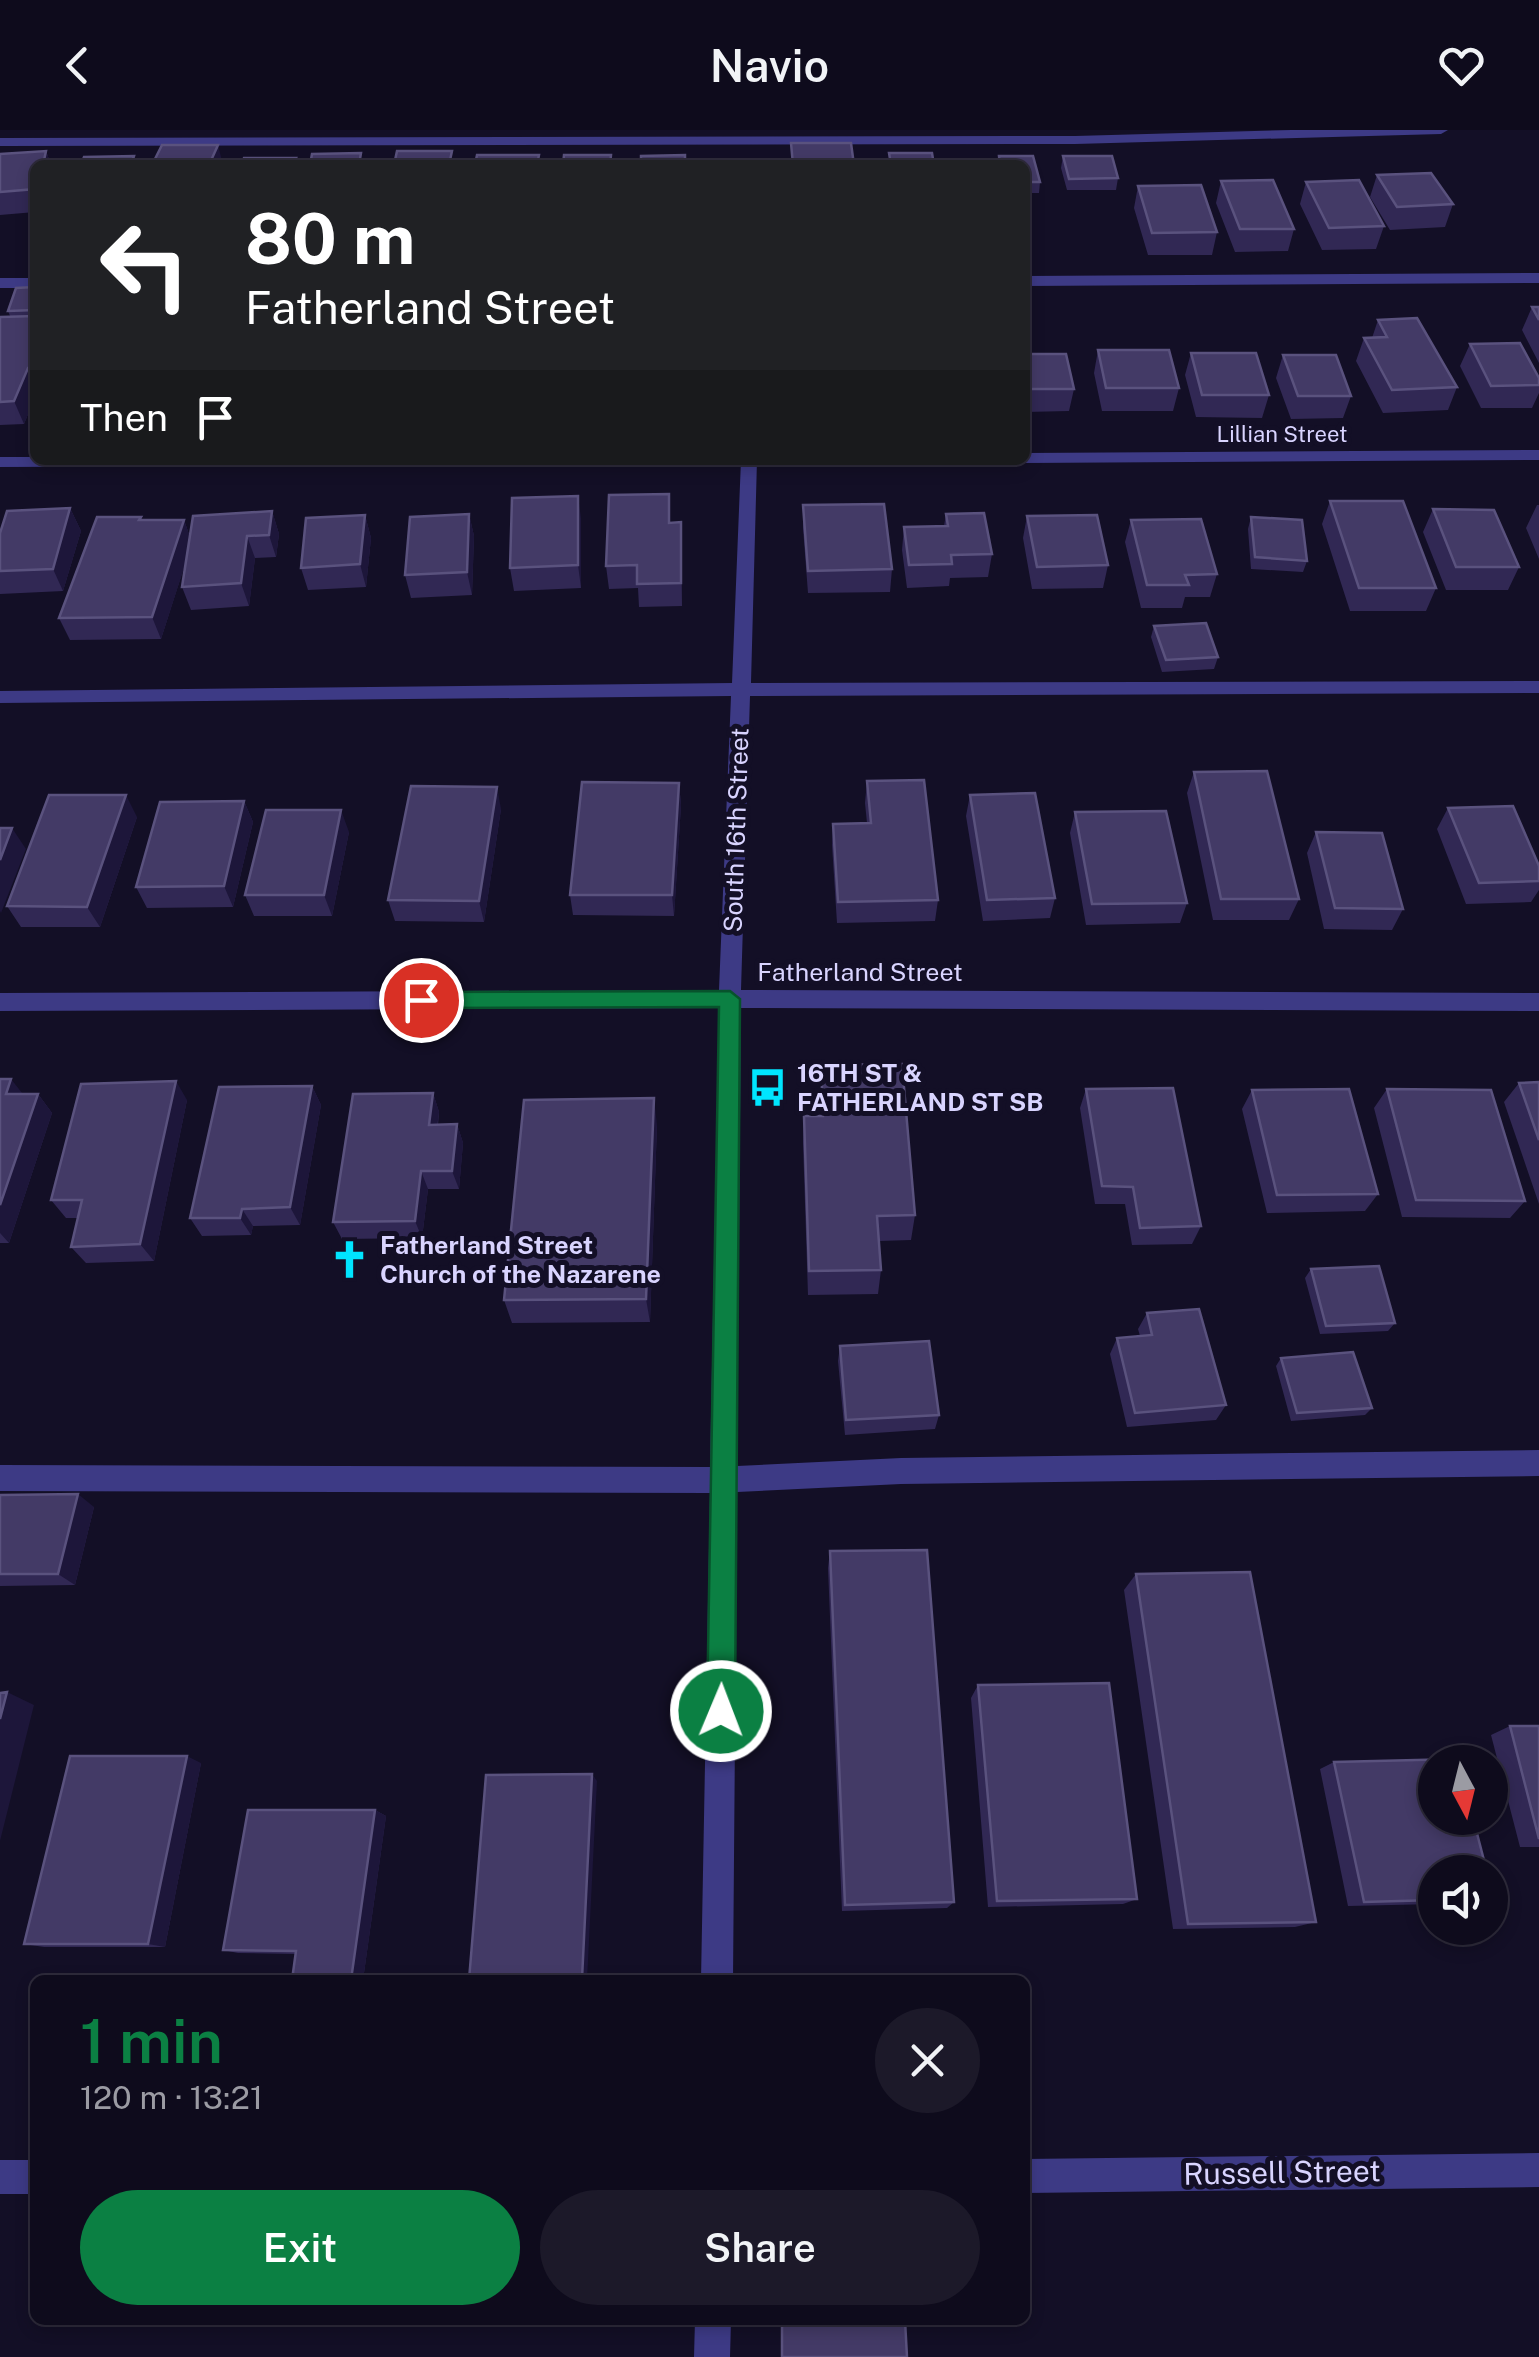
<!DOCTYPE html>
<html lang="en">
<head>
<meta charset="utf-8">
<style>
  :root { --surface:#0e0b1c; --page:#1c1929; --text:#f1f3f6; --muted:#9b9ba3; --line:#2e2b3b; --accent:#0b8043 }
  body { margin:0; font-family:"Public Sans",sans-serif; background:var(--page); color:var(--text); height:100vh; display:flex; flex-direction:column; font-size:38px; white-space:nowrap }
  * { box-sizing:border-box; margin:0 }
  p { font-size:32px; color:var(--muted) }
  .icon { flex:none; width:55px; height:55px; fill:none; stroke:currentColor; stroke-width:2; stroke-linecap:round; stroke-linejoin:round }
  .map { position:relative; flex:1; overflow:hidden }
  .details { position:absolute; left:30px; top:1845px; width:1000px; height:350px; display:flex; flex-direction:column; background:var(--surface); border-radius:15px; box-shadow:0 5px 15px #0003,0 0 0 2px var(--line) }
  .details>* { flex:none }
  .guide { position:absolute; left:30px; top:30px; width:1000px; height:305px; border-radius:15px; box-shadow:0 5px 15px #0003,0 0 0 2px var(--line); background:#202124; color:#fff; overflow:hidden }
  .needle { width:65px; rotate:173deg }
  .buttons { position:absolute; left:1418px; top:1615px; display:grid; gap:20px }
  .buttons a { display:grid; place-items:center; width:90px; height:90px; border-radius:50%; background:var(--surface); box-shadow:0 5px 15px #0003,0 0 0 2px var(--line); font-size:50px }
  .pin { position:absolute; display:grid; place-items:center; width:85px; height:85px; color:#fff; margin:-42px; border:5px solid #fff; border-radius:50%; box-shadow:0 2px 10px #0007 }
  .me { position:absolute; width:110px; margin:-55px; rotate:1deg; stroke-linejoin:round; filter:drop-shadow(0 0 8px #0008) }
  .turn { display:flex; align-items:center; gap:35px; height:210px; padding:0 50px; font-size:45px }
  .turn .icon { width:130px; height:130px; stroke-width:2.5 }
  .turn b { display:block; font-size:70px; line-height:85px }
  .then { display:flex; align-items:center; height:95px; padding:0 50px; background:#0003; gap:20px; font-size:38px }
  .round { display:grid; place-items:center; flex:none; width:105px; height:105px; border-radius:52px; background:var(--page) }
  .overview { display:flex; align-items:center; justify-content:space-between; height:170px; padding:0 50px }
  h1 { font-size:60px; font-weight:600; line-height:75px; color:var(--accent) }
  .cta { display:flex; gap:20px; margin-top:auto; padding:20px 50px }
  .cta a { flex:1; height:115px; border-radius:60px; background:var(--accent); color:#fff; font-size:40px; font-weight:600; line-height:115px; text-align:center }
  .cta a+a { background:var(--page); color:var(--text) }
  header { display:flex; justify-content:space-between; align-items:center; height:130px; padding:0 50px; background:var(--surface); font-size:45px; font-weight:600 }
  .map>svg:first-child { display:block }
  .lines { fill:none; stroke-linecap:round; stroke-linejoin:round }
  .minor { fill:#3d3a85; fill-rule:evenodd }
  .wall { fill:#312854 }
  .shaded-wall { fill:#1d163a }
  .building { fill:#433a66; stroke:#5a527e; stroke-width:2.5 }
  .route { fill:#0b8043; stroke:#07532c; stroke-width:2.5 }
  .labels { text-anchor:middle; stroke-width:10; stroke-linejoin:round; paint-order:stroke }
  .far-street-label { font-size:22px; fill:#d9d4ff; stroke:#130f26 }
  .street-label { font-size:25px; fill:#d9d4ff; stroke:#130f26 }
  .poi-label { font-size:25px; font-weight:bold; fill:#d9d4ff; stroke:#130f26; text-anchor:start }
  .near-street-label { font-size:30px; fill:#d9d4ff; stroke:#130f26 }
</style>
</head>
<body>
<header><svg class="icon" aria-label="back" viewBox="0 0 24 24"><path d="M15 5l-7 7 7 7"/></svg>Navio<svg class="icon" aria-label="heart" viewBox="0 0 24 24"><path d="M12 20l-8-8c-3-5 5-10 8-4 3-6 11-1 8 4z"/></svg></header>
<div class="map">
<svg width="1539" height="2227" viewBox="0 0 1539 2227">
  <rect width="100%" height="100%" fill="#130f26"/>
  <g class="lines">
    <path class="minor" d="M1292,0H1448L1441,4L1075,14L0,16V8L1075,6Z
      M1539,143V153L1025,156V146Z
      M0,148H35V158H0Z
      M1539,320V330L1025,333L1018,330H1025V323Z
      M0,327H35V330H591L583,335L0,337Z
      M741,330H757L751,553L1539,551V563L750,566L741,860L1539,863V881L741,878L737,1336L901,1328L1539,1320V1346L901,1354L737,1362L733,1850H701L710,1363L0,1361V1335L710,1337L719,878L0,881V863L719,860L731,566L0,573V561L732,553Z
      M1539,2023V2057L1025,2063V2029Z
      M0,2030H35V2064H0Z
      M695,2190H731L730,2227H694Z"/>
  </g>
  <path class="wall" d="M46,21L51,35H35V82L0,85V24Z
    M999,26H1033L1040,52L1039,63H1025V35H998Z
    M1063,26L1118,48L1116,60H1067L1061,38Z
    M1377,45L1453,74L1445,97L1390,100L1370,67Z
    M1221,51L1294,99L1288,121L1235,122L1216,73Z
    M1306,52L1384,96L1376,119L1322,120L1300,74Z
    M1138,56L1217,102L1212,125H1148L1134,78Z
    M35,157V267L24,294L0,295V187L10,186L8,181Z
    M1532,177H1539V233L1522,200Z
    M1378,190L1457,257L1448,280L1383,283L1356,231L1364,208H1372Z
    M1470,214L1539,248V263L1532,278H1481L1460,236Z
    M1098,220L1179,258L1173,281H1102L1094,243Z
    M1191,223L1269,265L1262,288L1196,287L1185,245Z
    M1025,224L1074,259L1069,281L1025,282Z
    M1283,225L1351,266L1343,288L1291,289L1276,248Z
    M1330,371L1436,458L1426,481H1350L1322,394Z
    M803,375L892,439L890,462L808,463L803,398Z
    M1537,375H1539V429L1526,398Z
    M70,378L81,401L63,461L0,464V403Z
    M1433,379L1519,437L1508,460H1446L1423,402Z
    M272,381L279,404L276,427L255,428L249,476L191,480L182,457L185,434L161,509L70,510L59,488L141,387L142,390H184L190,407Z
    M469,384L474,406L472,465L411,468L405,445Z
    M946,384L992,424L988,447L950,448L949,456L907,458L902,420L904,397L944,396Z
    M365,385L371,408L366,457L308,460L301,438Z
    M1027,386L1108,435L1103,458L1032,459L1023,408Z
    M1251,387L1307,431L1303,442L1251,439L1248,399Z
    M581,388V458L514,461L510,438Z
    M1131,390L1217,444L1210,467H1185L1182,478H1141L1125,412Z
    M671,392H681L682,476L639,477L638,458L609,459L606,436Z
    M1154,496L1218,527L1214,539L1162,542L1151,507Z
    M1194,642L1299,769L1289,790H1213L1187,663Z
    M867,651L938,770L935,791L837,793L832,715L833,694L867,693L865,673Z
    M679,653L681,675L674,786L573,785L570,765Z
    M970,665L1055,768L1050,788L983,791L966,686Z
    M244,671L253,692L233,777L147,778L136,757Z
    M1448,678L1539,736V760L1531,772L1466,774L1437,699Z
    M501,679L484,792L395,791L388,770Z
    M1075,682L1187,773L1180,793L1086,795L1070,703Z
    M137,687L100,797H21L7,776Z
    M349,702L332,786H254L245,765Z
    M1316,702L1403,779L1392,800L1324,799L1307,723Z
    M821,935L915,1085L911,1110L879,1111L881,1140L878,1164L808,1165L803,1013L804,986H821Z
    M0,949L23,964H38L52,983L9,1113H0Z
    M1539,952V1074L1504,972L1519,953Z
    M312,956L321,975L300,1095L253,1096L251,1105L202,1106L190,1088Z
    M1086,959L1201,1096L1192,1114L1132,1115L1125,1074H1095L1080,978Z
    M1387,959L1525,1071L1510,1088L1402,1087L1374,978Z
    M1252,960L1378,1064L1365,1081L1267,1083L1242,979Z
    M433,963L439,982L438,995L457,994L463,1013L459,1059H428L422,1108L342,1109L333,1092Z
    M187,970L154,1131L86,1133L71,1117L78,1088H66L51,1070Z
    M657,995L650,1192L512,1193L504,1170Z
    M1311,1139L1395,1193L1388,1201L1320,1204L1305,1148Z
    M1147,1183L1226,1275L1216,1290L1127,1297L1110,1224L1117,1208L1140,1206L1138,1199Z
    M840,1216L939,1285L935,1299L845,1305L838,1231Z
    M1281,1228L1372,1278L1365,1285L1291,1291L1276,1236Z
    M0,1365L94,1377L75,1455L0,1456Z
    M830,1421L954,1772L947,1778L842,1781L828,1438Z
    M1136,1444L1316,1792L1295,1797L1173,1799L1124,1460Z
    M978,1555L1137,1769L1123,1774L988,1777L971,1568Z
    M1510,1596H1539V1717H1520L1491,1605Z
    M1334,1632L1435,1742V1774L1348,1776L1320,1639Z
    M201,1633L165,1817H44L24,1814Z
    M375,1680L386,1686L363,1850H292L296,1824L238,1823L223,1820Z"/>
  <path class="shaded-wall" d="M218,15L223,35H209Z
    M46,21L51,35H43Z
    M28,238L35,255V267L24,294L14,271Z
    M578,366L581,388V458L578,435Z
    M70,378L81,401L63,461L53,439Z
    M272,381L279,404L276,427L269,405Z
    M469,384L474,406L472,465L467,442Z
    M365,385L371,408L366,457L360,434Z
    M184,390L192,413L161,509L152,487Z
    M247,406L255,428L249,476L241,453Z
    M679,653L681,675L674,786L672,765Z
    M497,657L501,679L484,792L479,771Z
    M126,665L137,687L100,797L87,777Z
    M244,671L253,692L233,777L224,756Z
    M341,680L349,702L332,786L324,765Z
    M12,698L26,719L1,783L0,781V730Z
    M11,949L26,968L6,964Z
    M176,951L187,970L154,1131L140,1114Z
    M312,956L321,975L300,1095L290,1077Z
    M433,963L439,982L435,1013L429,995Z
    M38,964L52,983L9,1113L0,1103V1075Z
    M654,968L657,995L650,1192L646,1169Z
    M457,994L463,1013L459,1059L452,1041Z
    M421,1041L428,1059L422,1108L415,1091Z
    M242,1079L253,1096L251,1105L240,1088Z
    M78,1364L94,1377L75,1455L58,1444Z
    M7,1562L34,1575L0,1711V1589Z
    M187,1626L201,1633L165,1817L148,1814Z
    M592,1644L597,1651L587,1850H584L582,1849Z
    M375,1680L386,1686L363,1850H351Z"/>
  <path class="building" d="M791,13H851L854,35H793Z
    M162,15H218L209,35H152Z
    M46,21L43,35H35V59L0,62V24Z
    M397,21H452L449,35H394Z
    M361,23L359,35H310L312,24Z
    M889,23H932L934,35H891Z
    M477,25H539L537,35H475Z
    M564,25H611L610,35H563Z
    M685,25V35H641V26Z
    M134,26L131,35H81L84,27Z
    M999,26H1033L1040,52H1025V35H1000Z
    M1063,26H1112L1118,48L1069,49Z
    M244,28H296L293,35H241Z
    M1431,43L1453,74L1397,77L1377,45Z
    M1273,50L1294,99H1240L1221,51Z
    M1359,50L1384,96L1329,98L1306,52Z
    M1201,55L1217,102L1152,103L1138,56Z
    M35,157V180L8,181L16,158Z
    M1532,177H1539V190Z
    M35,186V238H28L14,271L0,272V187Z
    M1417,188L1457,257L1392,260L1364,208L1387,207L1378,190Z
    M1520,213L1539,248V255L1491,256L1470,214Z
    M1098,220H1169L1179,258H1106Z
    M1191,223H1256L1269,265H1202Z
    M1025,224H1066L1074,259H1025Z
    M1283,225H1336L1351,266H1298Z
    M669,364V393L681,392V453L637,454V435L606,436L609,365Z
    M578,366V435L510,438L512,368Z
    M1330,371H1403L1436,458H1359Z
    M884,374L892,439L808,441L803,375Z
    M70,378L53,439L0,441V403L7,381Z
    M1433,379L1494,380L1519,437H1456Z
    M272,381L269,405L247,406L241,453L182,457L193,386Z
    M984,383L992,424L951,425L952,434L909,435L904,397L948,396L946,384Z
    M469,384L467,442L405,445L410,387Z
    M365,385L360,434L301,438L306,388Z
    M1097,385L1108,435L1037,437L1027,386Z
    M97,387H141L139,390H184L152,487L59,488Z
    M1251,387L1302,390L1307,431L1255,427Z
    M1201,389L1217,444L1185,445L1189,455H1147L1131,390Z
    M1206,493L1218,527L1166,530L1154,496Z
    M1267,641L1299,769H1221L1194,642Z
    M924,650L938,770L838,772L833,694L871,693L867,651Z
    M582,652L679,653L672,765H570Z
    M411,656L497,657L479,771L388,770Z
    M1035,663L1055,768L987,770L970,665Z
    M49,665H126L87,777L7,776Z
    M244,671L224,756L136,757L160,672Z
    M1513,676L1539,736V751L1479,753L1448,678Z
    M266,680H341L324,765H245Z
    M1166,681L1187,773L1092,774L1075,682Z
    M0,698H12L0,730Z
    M1316,702L1382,703L1403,779L1335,778Z
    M902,934L915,1085L877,1086L881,1140L809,1141L804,986H823L821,935Z
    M0,949H11L6,964H38L0,1075Z
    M176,951L140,1114L71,1117L82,1070H51L81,954Z
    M1539,952V1010L1519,953Z
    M312,956L290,1077L242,1079L240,1088H190L219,957Z
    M1173,958L1201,1096L1140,1098L1133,1057L1102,1056L1086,959Z
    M1349,959L1378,1064L1277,1065L1252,960Z
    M1387,959L1491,960L1525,1071L1416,1070Z
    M433,963L429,995L457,994L452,1041H421L415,1091L333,1092L353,964Z
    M654,968L646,1169L504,1170L524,970Z
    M1379,1136L1395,1193L1326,1196L1311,1139Z
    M1199,1179L1226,1275L1135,1283L1117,1208L1152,1205L1147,1183Z
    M929,1211L939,1285L846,1290L840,1216Z
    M1353,1222L1372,1278L1297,1283L1281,1228Z
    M78,1364L58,1444H0V1365Z
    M927,1420L954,1772L845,1775L830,1421Z
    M1250,1442L1316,1792L1188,1794L1136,1444Z
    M1109,1553L1137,1769L997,1771L978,1555Z
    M7,1562L0,1589V1563Z
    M1510,1596H1539V1709Z
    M70,1626H187L148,1814H24Z
    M1458,1629L1459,1632H1435V1688H1473L1487,1742H1435V1770L1364,1772L1334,1632Z
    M592,1644L582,1849L469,1850L486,1645Z
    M248,1680H375L351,1850H292L296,1821L223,1820Z
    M1490,1753L1494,1769H1490Z
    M782,2190H905L907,2227H782Z"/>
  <path class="route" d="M730,861L740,869L735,1581L731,1591L721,1595L711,1591L707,1581L719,877L421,878L411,870L421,862Z"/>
  <defs>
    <symbol id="bus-bare" viewBox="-9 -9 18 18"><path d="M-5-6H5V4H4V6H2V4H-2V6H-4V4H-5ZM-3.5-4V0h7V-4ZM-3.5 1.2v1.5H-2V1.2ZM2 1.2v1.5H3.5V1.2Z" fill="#00e5ff" stroke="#130f26" stroke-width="2.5" paint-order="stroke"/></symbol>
    <symbol id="church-bare" viewBox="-9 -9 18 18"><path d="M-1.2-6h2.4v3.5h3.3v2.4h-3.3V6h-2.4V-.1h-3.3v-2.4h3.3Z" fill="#00e5ff" stroke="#130f26" stroke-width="2.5" paint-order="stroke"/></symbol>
  </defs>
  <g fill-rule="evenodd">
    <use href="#bus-bare" x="740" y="930" width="55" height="55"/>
    <use href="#church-bare" x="322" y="1102" width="55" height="55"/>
  </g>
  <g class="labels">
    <g class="far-street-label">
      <text x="1282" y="312">Lillian Street</text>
    </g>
    <g class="street-label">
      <text transform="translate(736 700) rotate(-88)" y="9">South 16th Street</text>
      <text x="860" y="851">Fatherland Street</text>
    </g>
    <g class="poi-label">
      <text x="797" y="952">16TH ST &amp;<tspan x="797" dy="29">FATHERLAND ST SB</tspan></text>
      <text x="380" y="1124">Fatherland Street<tspan x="380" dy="29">Church of the Nazarene</tspan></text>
    </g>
    <g class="near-street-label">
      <text transform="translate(1282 2043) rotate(-1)" y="10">Russell Street</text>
    </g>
  </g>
</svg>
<div class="buttons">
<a><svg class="needle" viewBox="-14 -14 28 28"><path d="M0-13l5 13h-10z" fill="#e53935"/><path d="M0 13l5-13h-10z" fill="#9b9ba3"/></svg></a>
<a><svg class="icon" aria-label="sound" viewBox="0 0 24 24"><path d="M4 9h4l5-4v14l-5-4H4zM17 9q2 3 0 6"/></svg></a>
</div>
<div class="pin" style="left:421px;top:870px;background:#d93025"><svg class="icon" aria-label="arrive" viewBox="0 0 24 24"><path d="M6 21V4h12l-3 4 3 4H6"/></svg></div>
<svg class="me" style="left:721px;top:1581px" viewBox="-20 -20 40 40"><circle r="17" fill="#0b8043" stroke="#fff" stroke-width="3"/><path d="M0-11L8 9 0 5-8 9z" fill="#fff"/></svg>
<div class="guide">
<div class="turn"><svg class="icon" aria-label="left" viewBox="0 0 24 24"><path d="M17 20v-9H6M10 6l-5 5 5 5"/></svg><div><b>80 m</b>Fatherland Street</div></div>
<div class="then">Then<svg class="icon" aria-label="arrive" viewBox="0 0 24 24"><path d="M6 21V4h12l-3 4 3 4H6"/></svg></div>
</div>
<section class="details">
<div class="overview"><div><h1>1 min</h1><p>120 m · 13:21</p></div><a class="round"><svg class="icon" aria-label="close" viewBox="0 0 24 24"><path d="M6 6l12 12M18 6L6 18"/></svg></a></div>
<div class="cta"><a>Exit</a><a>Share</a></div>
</section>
</div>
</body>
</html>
